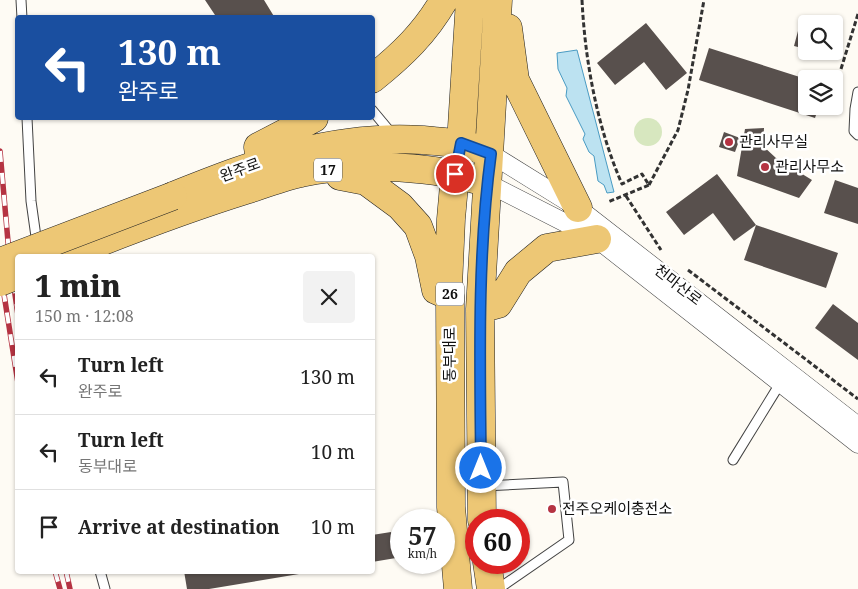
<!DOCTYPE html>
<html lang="en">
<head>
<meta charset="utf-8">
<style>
  :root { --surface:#fff; --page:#f2f2f2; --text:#222; --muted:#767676; --line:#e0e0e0 }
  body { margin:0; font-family:"Noto Serif","Noto Sans KR",serif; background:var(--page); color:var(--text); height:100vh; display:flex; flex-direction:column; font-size:19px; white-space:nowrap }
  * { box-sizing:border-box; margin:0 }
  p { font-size:16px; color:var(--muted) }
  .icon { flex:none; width:28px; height:28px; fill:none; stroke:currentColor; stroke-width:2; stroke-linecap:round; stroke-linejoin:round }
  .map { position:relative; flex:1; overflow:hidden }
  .side { position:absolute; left:15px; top:254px; width:360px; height:320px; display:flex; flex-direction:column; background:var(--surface); border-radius:5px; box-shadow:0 1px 4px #0004 }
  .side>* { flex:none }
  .top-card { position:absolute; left:15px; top:15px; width:360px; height:105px; border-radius:5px; box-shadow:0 1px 4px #0004; background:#1a4fa0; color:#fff; overflow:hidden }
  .tools { position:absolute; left:798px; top:15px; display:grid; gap:10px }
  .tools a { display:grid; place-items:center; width:45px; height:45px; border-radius:5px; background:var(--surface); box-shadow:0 1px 4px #0004; font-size:25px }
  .speed { position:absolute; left:390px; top:509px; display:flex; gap:10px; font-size:25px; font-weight:700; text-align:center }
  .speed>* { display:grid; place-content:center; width:65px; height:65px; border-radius:50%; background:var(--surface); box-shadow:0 1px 4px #0004; line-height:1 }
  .speed small { font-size:12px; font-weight:400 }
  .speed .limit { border:8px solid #d22; background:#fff; color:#111 }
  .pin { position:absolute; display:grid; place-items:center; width:42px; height:42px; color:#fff; margin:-21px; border:2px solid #fff; border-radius:50%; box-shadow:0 1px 5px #0007 }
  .me { position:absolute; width:55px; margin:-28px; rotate:0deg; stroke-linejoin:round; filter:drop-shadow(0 0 4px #0008) }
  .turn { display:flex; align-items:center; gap:18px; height:105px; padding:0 20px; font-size:22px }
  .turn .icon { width:65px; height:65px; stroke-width:2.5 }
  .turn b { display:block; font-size:35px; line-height:42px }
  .round { display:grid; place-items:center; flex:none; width:52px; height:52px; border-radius:5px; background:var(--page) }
  .head { display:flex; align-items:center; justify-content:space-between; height:85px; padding:0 20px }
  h1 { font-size:30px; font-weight:800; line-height:38px }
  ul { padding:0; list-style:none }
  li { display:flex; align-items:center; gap:15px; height:75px; padding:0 20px; border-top:1px solid var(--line) }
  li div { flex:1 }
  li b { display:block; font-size:19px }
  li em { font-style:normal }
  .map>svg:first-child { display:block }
  .green { fill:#d7e7bf }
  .water { fill:#bce2f1; stroke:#499bc3 }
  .building { fill:#58504d }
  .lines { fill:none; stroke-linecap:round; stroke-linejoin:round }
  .service-casing { stroke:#434343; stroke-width:11 }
  .minor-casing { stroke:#434343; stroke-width:19 }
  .primary-casing { stroke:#212121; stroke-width:29 }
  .path { stroke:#323232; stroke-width:3; stroke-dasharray:5 2.5; stroke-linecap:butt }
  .service { stroke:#fff; stroke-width:9 }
  .minor { stroke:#fff; stroke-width:18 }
  .primary { stroke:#edc775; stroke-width:28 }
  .rail-casing { stroke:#b53342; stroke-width:5.5 }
  .rail { stroke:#fff; stroke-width:4; stroke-dasharray:11; stroke-linecap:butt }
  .primary-bridge-casing { stroke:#212121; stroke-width:29; stroke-linecap:butt }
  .primary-bridge { stroke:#edc775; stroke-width:28 }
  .route-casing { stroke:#114b97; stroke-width:12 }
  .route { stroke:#1a73e8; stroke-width:9 }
  .poi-dot { fill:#b53342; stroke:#fff; stroke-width:2 }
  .labels { text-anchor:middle; stroke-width:5; stroke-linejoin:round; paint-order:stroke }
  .shield { fill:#fff; stroke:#585858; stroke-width:1 }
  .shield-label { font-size:14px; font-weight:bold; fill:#101010 }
  .poi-label { font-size:15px; fill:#101010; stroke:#fff; text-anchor:start }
  .street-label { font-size:15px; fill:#101010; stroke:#fff }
</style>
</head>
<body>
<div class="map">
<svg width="858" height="589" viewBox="0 0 858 589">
  <rect width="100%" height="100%" fill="#fefbf4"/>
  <path class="green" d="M634 132a14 14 0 1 1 28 0a14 14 0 1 1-28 0Z"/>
  <path class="water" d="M577,50L614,192L607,193L604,185L598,181L594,156L589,152L583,139L585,134L566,96L567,88L558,69L557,53Z"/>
  <path class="building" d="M205,0H264L275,18H217Z
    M646,23L687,73L666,90L644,62L615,85L597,63Z
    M798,31L806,34V49L794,46Z
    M709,48L806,79V106H819L815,118L699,80Z
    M764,128L763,146L776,158L812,180L799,198L737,176L745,129Z
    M724,132L740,138L735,152L719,147Z
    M717,174L756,225L838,253L826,288L744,260L756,225L734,241L713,213L684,235L666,212Z
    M835,180L858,188V224L824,213Z
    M833,304L858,323V360L815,328Z
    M391,532L396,558L372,562V535Z
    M184,571H311V572L209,589H187Z"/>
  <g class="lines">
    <defs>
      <path id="service" d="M21,0L22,18
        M858,92L855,109L854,131L858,135
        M372,110L392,134
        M27,118L31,201L37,244
        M733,460L781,382
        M483,486L563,482L569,540L498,589
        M100,571L105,589"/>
      <path id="minor" d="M491,154L578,208L858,426
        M487,183L597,239L858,444"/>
      <path id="primary" d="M508,28L515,80L578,208
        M372,79C402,55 425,33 444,0
        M260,160L258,147L314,118
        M340,176L366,181L400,206L418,226L429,256L436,290L445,294
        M173,196C256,163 331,134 423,140C442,142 460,142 479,149
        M65,256C125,232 185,209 246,190C264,184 282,177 301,173C346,162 429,166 474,179
        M480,309L498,304L518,272L547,248L597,239
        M482,520L480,309L498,0
        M487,562L491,589
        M458,589L451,507L450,297L448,287L451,219L455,174L461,143L470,0"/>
    </defs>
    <use href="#service" class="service-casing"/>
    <use href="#minor" class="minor-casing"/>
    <use href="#primary" class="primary-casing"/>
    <path class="path" d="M582,0C585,61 597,127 622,184L642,174L649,185L608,202
      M841,69L858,14
      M649,185L678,130L688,90L704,0
      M626,196L661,250
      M688,270L858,399"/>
    <use href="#service" class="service"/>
    <use href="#minor" class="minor"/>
    <use href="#primary" class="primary"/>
    <defs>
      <path id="rail" d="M0,151L9,253L18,315
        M0,269L18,383
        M55,571L60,589
        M66,571L70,589"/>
    </defs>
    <use href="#rail" class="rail-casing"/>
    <use href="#rail" class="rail"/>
    <defs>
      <path id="primary-bridge" d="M0,262L173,196
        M0,282L18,275"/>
    </defs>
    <use href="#primary-bridge" class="primary-bridge-casing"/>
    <use href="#primary-bridge" class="primary-bridge"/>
  </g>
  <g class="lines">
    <defs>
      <path id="route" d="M455,174L461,143L491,154C477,258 480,363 481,468"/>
    </defs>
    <use href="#route" class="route-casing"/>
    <use href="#route" class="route"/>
  </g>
  <g class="poi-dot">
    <circle cx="729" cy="142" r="5"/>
    <circle cx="765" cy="167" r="5"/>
    <circle cx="552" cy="509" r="5"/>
  </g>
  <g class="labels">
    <g class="shield">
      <rect x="314" y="158.5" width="28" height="23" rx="4"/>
      <rect x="436" y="282.5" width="28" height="23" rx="4"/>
    </g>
    <g class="shield-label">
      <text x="328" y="175">17</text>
      <text x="450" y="299">26</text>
    </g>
    <g class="poi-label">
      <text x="739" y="147">관리사무실</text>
      <text x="775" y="172">관리사무소</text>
      <text x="562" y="514">전주오케이충전소</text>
    </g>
    <g class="street-label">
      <text transform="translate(240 170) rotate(-20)" y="5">완주로</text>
      <text transform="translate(678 285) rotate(38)" y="5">천마산로</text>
      <text transform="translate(450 354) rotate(-90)" y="5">동부대로</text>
    </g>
  </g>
</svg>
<div class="tools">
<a><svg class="icon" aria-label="search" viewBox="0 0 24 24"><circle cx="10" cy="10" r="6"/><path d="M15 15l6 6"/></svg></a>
<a><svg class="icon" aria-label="layers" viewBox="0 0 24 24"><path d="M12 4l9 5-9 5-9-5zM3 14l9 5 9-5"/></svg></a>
</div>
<div class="speed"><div>57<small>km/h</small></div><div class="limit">60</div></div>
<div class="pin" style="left:455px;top:174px;background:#d93025"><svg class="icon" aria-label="arrive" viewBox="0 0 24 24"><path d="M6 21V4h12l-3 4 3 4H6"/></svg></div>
<svg class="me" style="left:481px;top:468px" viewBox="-20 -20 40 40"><circle r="17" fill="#1a73e8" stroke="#fff" stroke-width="3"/><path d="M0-11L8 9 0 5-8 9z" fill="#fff"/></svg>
<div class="top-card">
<div class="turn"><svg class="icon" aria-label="left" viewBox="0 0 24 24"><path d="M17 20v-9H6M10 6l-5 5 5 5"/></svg><div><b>130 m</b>완주로</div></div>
</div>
<section class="side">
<div class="head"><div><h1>1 min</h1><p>150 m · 12:08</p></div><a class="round"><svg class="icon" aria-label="close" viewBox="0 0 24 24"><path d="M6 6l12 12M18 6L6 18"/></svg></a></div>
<ul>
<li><svg class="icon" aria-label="left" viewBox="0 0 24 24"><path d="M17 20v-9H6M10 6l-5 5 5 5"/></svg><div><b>Turn left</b><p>완주로</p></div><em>130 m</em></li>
<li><svg class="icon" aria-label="left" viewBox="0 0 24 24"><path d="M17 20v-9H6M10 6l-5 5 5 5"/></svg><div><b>Turn left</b><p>동부대로</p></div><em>10 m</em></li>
<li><svg class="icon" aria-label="arrive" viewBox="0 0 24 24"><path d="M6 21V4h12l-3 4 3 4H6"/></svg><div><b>Arrive at destination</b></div><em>10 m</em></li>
</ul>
</section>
</div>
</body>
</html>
